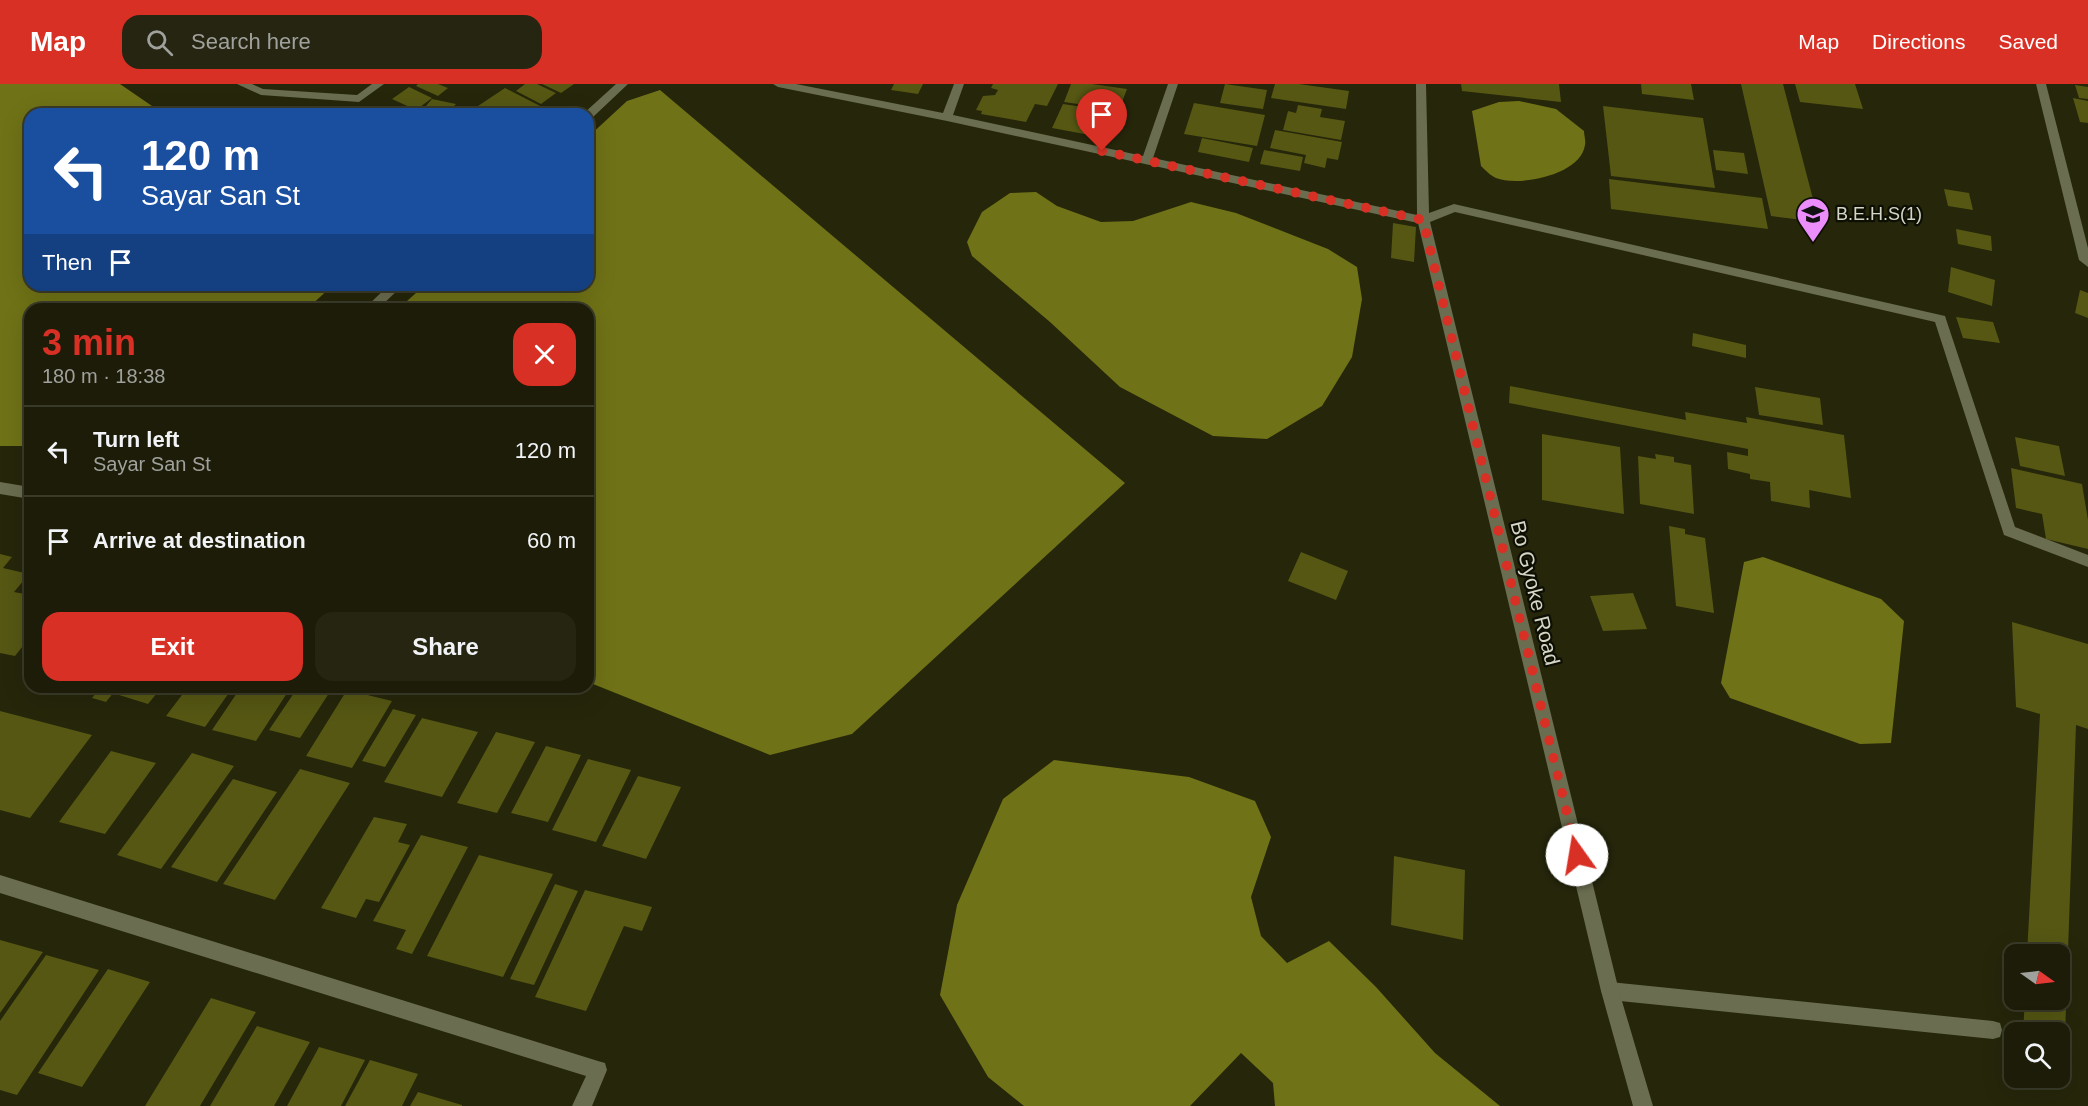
<!DOCTYPE html>
<html lang="en">
<head>
<meta charset="utf-8">
<style>
  :root { --surface:#1c1c08; --page:#252512; --text:#f1f3f6; --muted:#a0a19c; --line:#3a3a29; --accent:#d93025 }
  body { margin:0; font-family:Arial,sans-serif; background:var(--page); color:var(--text); height:100vh; display:flex; flex-direction:column; font-size:22px; white-space:nowrap }
  * { box-sizing:border-box; margin:0 }
  p { font-size:20px; color:var(--muted) }
  .icon { flex:none; width:33px; height:33px; fill:none; stroke:currentColor; stroke-width:2; stroke-linecap:round; stroke-linejoin:round }
  .map { position:relative; flex:1; overflow:hidden }
  .side { position:absolute; left:24px; top:219px; width:570px; height:390px; display:flex; flex-direction:column; background:var(--surface); border-radius:18px; box-shadow:0 6px 24px #0002,0 0 0 2px var(--line) }
  .side>* { flex:none }
  .hud { position:absolute; left:24px; top:24px; width:570px; height:183px; border-radius:18px; box-shadow:0 6px 24px #0002,0 0 0 2px var(--line); background:#1a4fa0; color:#fff; overflow:hidden }
  .needle { width:39px; rotate:104deg }
  .buttons { position:absolute; left:2004px; top:860px; display:grid; gap:12px }
  .buttons a { display:grid; place-items:center; width:66px; height:66px; border-radius:12px; background:var(--surface); box-shadow:0 6px 24px #0002,0 0 0 2px var(--line); font-size:30px }
  .pin { position:absolute; display:grid; place-items:center; width:51px; height:51px; color:#fff; margin:-62px -26px; border-radius:50% 50% 50% 0; rotate:-45deg; box-shadow:0 0 6px #0007 }
  .pin .icon { rotate:45deg }
  .me { position:absolute; width:66px; margin:-33px; rotate:347deg; stroke-linejoin:round; filter:drop-shadow(0 0 4px #0008) }
  .turn { display:flex; align-items:center; gap:21px; height:126px; padding:0 18px; font-size:27px }
  .turn .icon { width:78px; height:78px; stroke-width:2.5 }
  .turn b { display:block; font-size:42px; line-height:51px }
  .then { display:flex; align-items:center; height:57px; padding:0 18px; background:#0003; gap:12px; font-size:22px }
  .round { display:grid; place-items:center; flex:none; width:63px; height:63px; border-radius:18px; background:var(--page) }
  .summary { display:flex; align-items:center; justify-content:space-between; height:102px; padding:0 18px }
  h1 { font-size:36px; font-weight:700; line-height:45px; color:var(--accent) }
  .button { display:flex; gap:12px; margin-top:auto; padding:12px 18px }
  .button a { flex:1; height:69px; border-radius:18px; background:var(--accent); color:#fff; font-size:24px; font-weight:700; line-height:69px; text-align:center }
  .button a+a { background:var(--page); color:var(--text) }
  ul { padding:0; list-style:none }
  li { display:flex; align-items:center; gap:18px; height:90px; padding:0 18px; border-top:2px solid var(--line) }
  li div { flex:1 }
  li b { display:block; font-size:22px }
  li em { font-style:normal }
  header { display:flex; align-items:center; gap:36px; box-sizing:border-box; height:84px; padding:0 30px; background:var(--accent); color:#fff }
  header strong { font-size:28px }
  nav { display:flex; gap:33px; margin-inline-start:auto; font-size:21px }
  .search { width:420px; height:54px; background:var(--page); display:flex; align-items:center; gap:15px; box-sizing:border-box; padding:0 21px; border-radius:18px; color:var(--muted); font-size:22px }
  .map>svg:first-child { display:block }
  .water { fill:#6f7216 }
  .building { fill:#555713 }
  .lines { fill:none; stroke-linecap:round; stroke-linejoin:round }
  .service { fill:#6a6d4f; fill-rule:evenodd }
  .minor { fill:#6a6d4f; fill-rule:evenodd }
  .route { stroke:#d93025; stroke-width:10; stroke-dasharray:0 18 }
  .labels { text-anchor:middle; stroke-width:4.5; stroke-linejoin:round; paint-order:stroke }
  .far-poi-label { font-size:18px; fill:#d5d6c6; stroke:#0e0f04; text-anchor:start }
  .street-label { font-size:21px; fill:#d5d6c6; stroke:#0e0f04 }
</style>
</head>
<body>
<header>
<strong>Map</strong>
<div class="search"><svg class="icon" aria-label="search" viewBox="0 0 24 24"><circle cx="10" cy="10" r="6"/><path d="M15 15l6 6"/></svg>Search here</div>
<nav><a>Map</a><a>Directions</a><a>Saved</a></nav>
</header>
<div class="map">
<svg width="2088" height="1022" viewBox="0 0 2088 1022">
  <rect width="100%" height="100%" fill="#25260a"/>
  <path class="water" d="M0,0H120L152,22L213,30H30V201H333L307,225H30V362H0Z
    M660,6L1125,399L852,650L770,671L588,598V225H398L425,201H588V53L627,17Z
    M1519,17L1556,25L1584,47C1584,51 1586,57 1585,61C1581,91 1519,103 1496,94C1491,92 1485,86 1481,82L1472,27L1499,18Z
    M1036,108L1057,122L1101,138L1133,137L1191,118L1236,129L1328,165L1357,183L1362,215L1352,273L1322,322L1267,355L1213,352L1120,303L1050,238L972,172L967,158L982,128L1010,109Z
    M1763,473L1881,515L1904,537L1891,659L1860,660L1730,614L1721,599L1744,478Z
    M1054,676L1189,693L1255,717L1271,753L1251,813L1261,852L1287,879L1329,857L1376,903L1435,969L1500,1022H1275L1273,999L1241,969L1190,1022H1024L988,993L940,911L957,821L1003,715Z"/>
  <path class="building" d="M418,0H438L448,4L438,12L416,2Z
    M525,0H537L556,9L541,20L516,7Z
    M542,0H574L561,9Z
    M894,0H923L918,10L891,6Z
    M993,0H1058L1047,22L1035,20L1026,38L981,30L982,27L976,26L983,12L995,11L998,6L991,4Z
    M1071,0H1092L1127,5L1119,26L1064,18Z
    M1225,0L1267,6L1263,25L1220,19Z
    M1275,0H1299L1349,7L1346,25L1271,14Z
    M1461,0H1559L1561,18L1462,7Z
    M1641,0H1691L1694,16L1642,10Z
    M1741,0H1783L1819,138L1771,132Z
    M1795,0H1855L1863,25L1800,18Z
    M2075,1L2088,3V15L2079,14Z
    M409,3L432,14L416,26L392,15Z
    M505,4L546,25L538,30H479L472,26Z
    M2073,14L2088,17V39L2080,38Z
    M432,15L456,20L447,30H419Z
    M1194,19L1265,31L1257,62L1184,50Z
    M1063,20L1083,23L1079,34L1111,40L1106,54L1052,44Z
    M1298,21L1322,25L1320,33L1345,37L1341,56L1283,46L1288,27L1296,29Z
    M1603,22L1703,34L1715,104L1611,92Z
    M1275,46L1342,58L1338,76L1327,74L1325,84L1304,79L1306,71L1270,64Z
    M1202,54L1253,64L1249,78L1198,68Z
    M1264,66L1303,73L1300,87L1260,80Z
    M1713,66L1744,69L1748,90L1716,86Z
    M1609,95L1762,114L1768,145L1611,125Z
    M1944,105L1969,109L1973,126L1948,122Z
    M1393,139L1416,143L1414,178L1391,174Z
    M1956,145L1991,152L1992,167L1958,160Z
    M1951,183L1995,196L1992,222L1948,208Z
    M2080,206L2088,209V234L2075,229Z
    M1956,233L1993,238L2000,259L1963,254Z
    M1693,249L1746,261V274L1692,262Z
    M1510,302L1686,336L1685,328L1747,339L1746,333L1844,351L1851,414L1809,406L1810,424L1771,417L1770,398L1750,395V390L1728,385L1727,368L1748,372V365L1509,319Z
    M1755,303L1820,314L1823,341L1759,331Z
    M1542,350L1620,363L1624,430L1542,416Z
    M2015,353L2059,362L2065,392L2020,382Z
    M1655,370L1674,373V378L1691,381L1694,430L1640,420L1638,372L1656,375Z
    M2011,384L2082,400L2088,436V465L2046,455L2042,430L2016,424Z
    M1669,442L1685,445V450L1705,454L1714,529L1676,522Z
    M1301,468L1348,487L1336,516L1288,497Z
    M0,470L12,473L3,484L29,490L14,508L30,511V553L15,572L0,569Z
    M1633,509L1647,545L1603,547L1590,512Z
    M2012,538L2088,560V645L2076,641L2064,980L2060,978V948H2023L2025,915H2060V870H2027L2040,630L2016,623Z
    M101,603H118L106,618L92,614Z
    M125,603H162L148,620L119,611Z
    M188,603H233L205,643L166,632Z
    M241,603H291L256,657L212,646Z
    M298,603H333L300,654L269,646Z
    M347,606L392,617L352,684L306,672Z
    M393,625L416,631L385,683L362,677Z
    M0,627L92,651L30,734L0,726Z
    M422,634L478,648L442,713L384,698Z
    M496,648L535,658L497,729L457,719Z
    M546,662L581,671L548,738L511,729Z
    M111,667L156,679L105,750L59,738Z
    M192,669L234,682L161,785L117,771Z
    M588,675L631,686L596,758L552,746Z
    M300,685L350,699L275,816L223,800Z
    M638,692L681,703L646,775L602,762Z
    M233,695L277,708L217,798L171,783Z
    M374,733L407,740L398,758L410,761L379,818L366,815L356,834L321,824Z
    M421,751L468,763L412,870L396,865L406,846L373,837Z
    M479,771L553,790L503,893L427,872Z
    M1394,772L1465,786L1463,856L1391,841Z
    M555,800L578,807L534,901L510,895Z
    M585,806L652,823L642,847L624,842L586,927L535,913Z
    M0,856L43,868L0,929Z
    M46,871L99,886L17,1011L0,1006V937Z
    M108,885L150,898L82,1003L38,989Z
    M211,914L256,928L200,1022H145Z
    M257,942L310,958L274,1022H210Z
    M319,963L365,976L341,1022H287Z
    M370,976L418,990L402,1022H345Z
    M418,1008L462,1021V1022H410Z"/>
  <g class="lines">
    <path class="service" d="M1610,898L1993,937L2000,939L2002,946L2000,953L1993,955L1610,916L1604,913L1601,907L1604,901Z"/>
    <path class="minor" d="M237,0H252L263,5L357,11L372,0H384L359,18L261,11Z
      M616,0H628L592,34L588,35V30H583Z
      M773,0H796L943,29L954,0H964L953,31L1143,72L1168,0H1178L1153,74L1417,131L1416,0H1426L1429,129L1454,120L1945,232L2015,443L2088,471V483L2004,451L1935,238L1455,128L1430,138L1619,907L1653,1022H1633L1601,907L1418,139L947,37L778,3Z
      M2036,0H2046L2088,164V183L2079,176Z
      M389,201H403L378,225H364Z
      M0,398L30,403V415L0,410Z
      M0,791L598,977L605,979L607,986L592,1022H572L586,992L0,809Z"/>
  </g>
  <g class="lines">
    <path class="route" d="M1102,67L1423,136L1577,771"/>
  </g>
  <defs>
    <symbol id="school-pin" viewBox="-11 -11 22 30"><path d="M0 17L-7.5 6A9.5 9.5 0 1 1 7.5 6Z" fill="#eb8dfb" stroke="#0e0f04"/><path d="M0-5L7-2L0 1L-7-2ZM-4 1L0 2.5L4 1V4Q0 6-4 4Z" fill="#111"/></symbol>
  </defs>
  <g fill-rule="evenodd">
    <use href="#school-pin" x="1794" y="111" width="38" height="52"/>
  </g>
  <g class="labels">
    <g class="far-poi-label">
      <text x="1836" y="136">B.E.H.S(1)</text>
    </g>
    <g class="street-label">
      <text transform="translate(1535 509) rotate(76)" y="7">Bo Gyoke Road</text>
    </g>
  </g>
</svg>
<div class="buttons">
<a><svg class="needle" viewBox="-14 -14 28 28"><path d="M0-13l5 13h-10z" fill="#e53935"/><path d="M0 13l5-13h-10z" fill="#a0a19c"/></svg></a>
<a><svg class="icon" aria-label="search" viewBox="0 0 24 24"><circle cx="10" cy="10" r="6"/><path d="M15 15l6 6"/></svg></a>
</div>
<div class="pin" style="left:1102px;top:67px;background:#d93025"><svg class="icon" aria-label="arrive" viewBox="0 0 24 24"><path d="M6 21V4h12l-3 4 3 4H6"/></svg></div>
<svg class="me" style="left:1577px;top:771px" viewBox="-20 -20 40 40"><circle r="19" fill="#fff"/><path d="M0-13L10 11 0 6-10 11z" fill="#d93025"/></svg>
<div class="hud">
<div class="turn"><svg class="icon" aria-label="left" viewBox="0 0 24 24"><path d="M17 20v-9H6M10 6l-5 5 5 5"/></svg><div><b>120 m</b>Sayar San St</div></div>
<div class="then">Then<svg class="icon" aria-label="arrive" viewBox="0 0 24 24"><path d="M6 21V4h12l-3 4 3 4H6"/></svg></div>
</div>
<section class="side">
<div class="summary"><div><h1>3 min</h1><p>180 m · 18:38</p></div><a class="round" style="background:#d93025;color:#fff"><svg class="icon" aria-label="close" viewBox="0 0 24 24"><path d="M6 6l12 12M18 6L6 18"/></svg></a></div>
<ul>
<li><svg class="icon" aria-label="left" viewBox="0 0 24 24"><path d="M17 20v-9H6M10 6l-5 5 5 5"/></svg><div><b>Turn left</b><p>Sayar San St</p></div><em>120 m</em></li>
<li><svg class="icon" aria-label="arrive" viewBox="0 0 24 24"><path d="M6 21V4h12l-3 4 3 4H6"/></svg><div><b>Arrive at destination</b></div><em>60 m</em></li>
</ul>
<div class="button"><a>Exit</a><a>Share</a></div>
</section>
</div>
</body>
</html>
